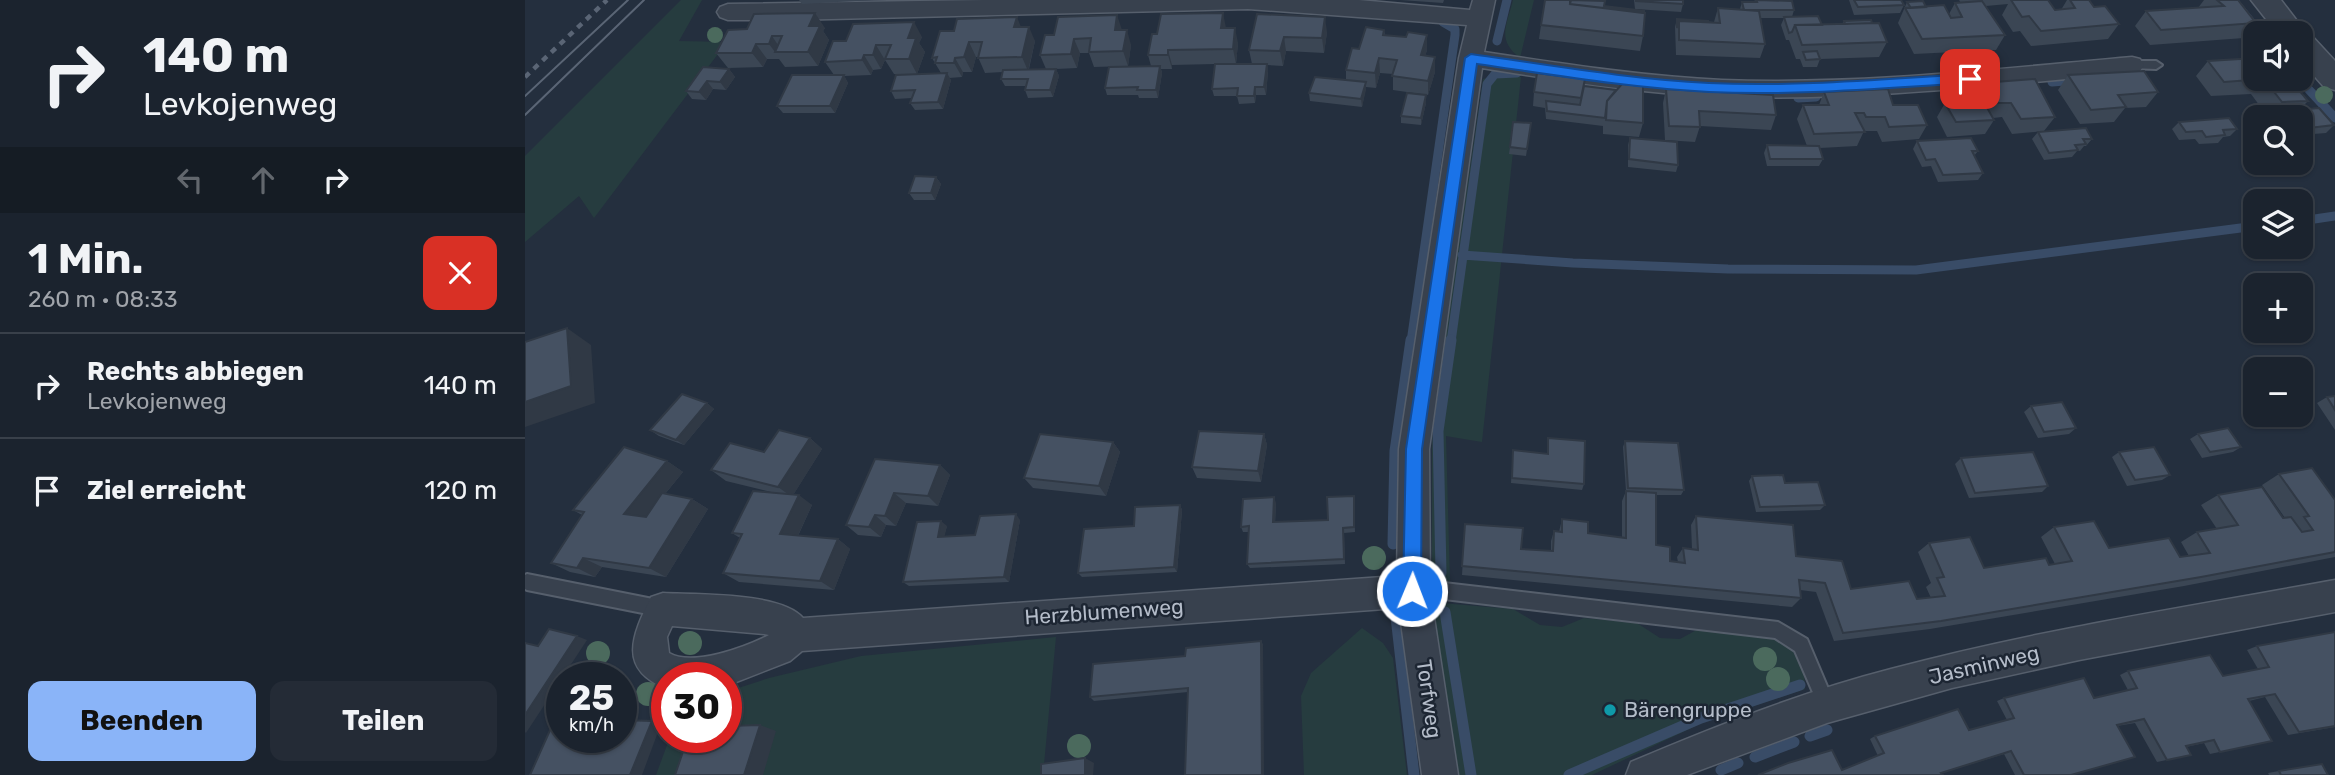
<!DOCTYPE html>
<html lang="de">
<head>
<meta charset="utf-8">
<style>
  :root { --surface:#1b232e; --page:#242b36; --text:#f1f3f6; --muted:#a0a4aa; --line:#39404a; --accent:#8ab4f8 }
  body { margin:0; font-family:Rubik,sans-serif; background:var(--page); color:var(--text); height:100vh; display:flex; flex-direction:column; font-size:26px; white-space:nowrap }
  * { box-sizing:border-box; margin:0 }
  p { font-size:23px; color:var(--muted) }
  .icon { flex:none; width:38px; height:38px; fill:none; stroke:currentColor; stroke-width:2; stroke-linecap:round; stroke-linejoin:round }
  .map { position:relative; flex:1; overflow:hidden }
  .panel { display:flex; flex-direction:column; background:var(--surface); width:525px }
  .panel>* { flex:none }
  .hud { background:#1b232e; color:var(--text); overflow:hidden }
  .fabs { position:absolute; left:1718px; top:21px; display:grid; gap:14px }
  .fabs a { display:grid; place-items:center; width:70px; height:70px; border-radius:14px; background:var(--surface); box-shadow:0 2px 5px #0004,0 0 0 2px var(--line); font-size:35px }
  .speed { position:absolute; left:21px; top:662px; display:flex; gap:14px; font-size:35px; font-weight:700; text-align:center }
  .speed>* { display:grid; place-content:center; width:91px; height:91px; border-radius:50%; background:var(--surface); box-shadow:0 2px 5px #0004,0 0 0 2px var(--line); line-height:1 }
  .speed small { font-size:18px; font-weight:400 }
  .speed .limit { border:10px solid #d22; background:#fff; color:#111 }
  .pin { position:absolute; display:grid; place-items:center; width:60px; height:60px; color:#fff; margin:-30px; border-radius:14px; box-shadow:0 4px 10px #0006 }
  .me { position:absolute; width:77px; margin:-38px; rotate:1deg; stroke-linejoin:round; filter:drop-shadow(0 0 5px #0008) }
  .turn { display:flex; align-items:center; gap:24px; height:147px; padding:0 28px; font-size:32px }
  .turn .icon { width:91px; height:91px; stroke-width:2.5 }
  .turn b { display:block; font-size:49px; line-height:60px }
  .lanes { display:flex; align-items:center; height:66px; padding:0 28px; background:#0003; justify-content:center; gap:35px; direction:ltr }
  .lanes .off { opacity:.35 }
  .round { display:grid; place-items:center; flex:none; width:74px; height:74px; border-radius:14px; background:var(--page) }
  .headline { display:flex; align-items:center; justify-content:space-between; height:119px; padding:0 28px }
  h1 { font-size:42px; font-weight:700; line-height:52px }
  .primary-button { display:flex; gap:14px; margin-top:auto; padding:14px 28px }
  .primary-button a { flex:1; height:80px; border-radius:14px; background:var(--accent); color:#111; font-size:28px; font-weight:700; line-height:80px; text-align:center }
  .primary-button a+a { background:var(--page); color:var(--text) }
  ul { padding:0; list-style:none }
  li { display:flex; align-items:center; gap:21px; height:105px; padding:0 28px; border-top:2px solid var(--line) }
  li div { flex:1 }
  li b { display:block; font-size:26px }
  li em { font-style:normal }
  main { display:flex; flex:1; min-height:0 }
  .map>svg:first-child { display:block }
  .green { fill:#263c3f }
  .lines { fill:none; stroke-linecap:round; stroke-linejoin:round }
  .stream-far1 { stroke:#394c67; stroke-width:9 }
  .stream { stroke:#394c67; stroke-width:11 }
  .service-casing { stroke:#565f6c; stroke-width:4 }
  .minor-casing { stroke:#565f6c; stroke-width:3 }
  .tertiary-casing { stroke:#565f6c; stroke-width:3 }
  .service { fill:#38414e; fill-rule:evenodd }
  .minor { fill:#38414e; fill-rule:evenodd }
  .tertiary { fill:#38414e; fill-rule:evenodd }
  .tram { stroke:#5a6575; stroke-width:2 }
  .rail { stroke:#5a6575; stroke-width:4.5; stroke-dasharray:6 6; stroke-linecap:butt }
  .tree { fill:#4b6a5d }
  .wall { fill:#3b4654 }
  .shaded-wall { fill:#303945 }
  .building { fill:#455162; stroke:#303945; stroke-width:2 }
  .route { fill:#1a73e8; stroke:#114b97; stroke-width:2 }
  .culture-dot { fill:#0f9aa8; stroke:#1d2633; stroke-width:2.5 }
  .labels { text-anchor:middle; stroke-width:5; stroke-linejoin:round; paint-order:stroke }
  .street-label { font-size:21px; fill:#b4bcc9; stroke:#1d2633 }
  .poi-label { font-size:21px; fill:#b4bcc9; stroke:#1d2633; text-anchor:start }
</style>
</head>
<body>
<main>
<section class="panel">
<div class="hud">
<div class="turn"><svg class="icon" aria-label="right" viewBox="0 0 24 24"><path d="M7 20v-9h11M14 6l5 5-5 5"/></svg><div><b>140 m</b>Levkojenweg</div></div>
<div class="lanes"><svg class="icon off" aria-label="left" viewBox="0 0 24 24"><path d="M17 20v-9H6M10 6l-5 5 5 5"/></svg><svg class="icon off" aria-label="ahead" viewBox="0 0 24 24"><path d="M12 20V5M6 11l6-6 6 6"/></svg><svg class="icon" aria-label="right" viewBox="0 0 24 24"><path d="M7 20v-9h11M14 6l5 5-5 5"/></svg></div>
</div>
<div class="headline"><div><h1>1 Min.</h1><p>260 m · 08:33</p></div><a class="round" style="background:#d93025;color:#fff"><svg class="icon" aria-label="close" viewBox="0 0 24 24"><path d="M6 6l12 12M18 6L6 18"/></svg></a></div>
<ul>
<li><svg class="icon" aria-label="right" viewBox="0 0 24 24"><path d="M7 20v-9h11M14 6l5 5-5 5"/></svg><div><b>Rechts abbiegen</b><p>Levkojenweg</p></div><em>140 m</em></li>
<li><svg class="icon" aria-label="arrive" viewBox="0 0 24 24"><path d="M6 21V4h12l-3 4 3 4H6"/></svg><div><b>Ziel erreicht</b></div><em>120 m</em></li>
</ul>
<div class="primary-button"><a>Beenden</a><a>Teilen</a></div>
</section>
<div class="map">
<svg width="1810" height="775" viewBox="0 0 1810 775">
  <rect width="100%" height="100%" fill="#242f3e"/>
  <path class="green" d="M156,0H177L154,41L202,42L69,218L54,196L0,242V156Z
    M988,0H1009L995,58C971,40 982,25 988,0Z
    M973,75L996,77L957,442L921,436L925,582L907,576V447L910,402L958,79Z
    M916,603L988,609L1015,625L1037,627L1059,618L1112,623L1135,638L1155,639L1177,627L1252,639L1268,651L1279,673L1280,689L1177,723L1067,775H934L908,610Z
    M837,628L858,643L868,658L882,775H779L776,696L786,673Z
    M531,637L518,775H131L145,737H201V692L244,678L336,656Z"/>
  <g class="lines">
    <path class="stream-far1" d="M1708,0L1735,33
      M972,41L982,0
      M1774,79L1810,118
      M1047,82L1070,86
      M1527,82L1552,80
      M1273,98L1291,97
      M1776,221L1810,216
      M937,255L1048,263L1203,269L1391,270L1731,226
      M886,342L930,35V29L918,22
      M926,342L962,84L970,74L992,73"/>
    <path class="stream" d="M868,544L870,451L886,340
      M916,573L913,431L926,340
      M920,612L946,775
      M871,617L889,775
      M1285,736L1302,730
      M1230,757L1269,742
      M1196,770L1213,763
      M1044,775L1176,718L1275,685"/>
    <defs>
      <path id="service" d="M1731,52V60H1725V54Z
        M1607,61H1631L1637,65L1631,69L1603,68V62Z
        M2,574L138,601L144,604L146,609L144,614L138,617L2,590L0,589V575Z
        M888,583H919L1253,622L1282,639L1310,705L1308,711L1302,713L1296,711L1270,651L1250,638L919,599H888L882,596L880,591L882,586Z"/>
      <path id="minor" d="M459,0H834L945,10L948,0H970L959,52C1039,64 1117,76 1197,80C1334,85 1471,69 1607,57L1615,59L1619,65L1615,71L1607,73C1472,85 1335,101 1199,97C1117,94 1037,81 957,68L904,449L905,591L933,775H897L874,608L277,651L265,661L201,686V677H142V689C92,669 107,636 126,597L138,593C172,595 256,592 278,618L872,576L874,449L934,58L942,25L723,9L264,20H203L195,17L192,12L195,7L203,4ZM147,626L239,634L244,635C220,647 168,667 144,653L142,637Z
        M1810,580V612L1554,660L1427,688L1302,723L1162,775H1101L1106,762C1191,726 1277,692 1366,669C1512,630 1662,607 1810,580Z"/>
      <path id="tertiary" d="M1726,0H1756L1782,34L1786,35L1810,61V90L1799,87L1776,61V33H1752Z"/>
    </defs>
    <use href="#service" class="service-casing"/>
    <use href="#minor" class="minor-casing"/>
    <use href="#tertiary" class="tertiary-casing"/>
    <use href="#service" class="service"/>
    <use href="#minor" class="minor"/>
    <use href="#tertiary" class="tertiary"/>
    <path class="tram" d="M0,96L103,0
      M0,115L119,0"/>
    <path class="rail" d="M0,77L82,0"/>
  </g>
  <g class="tree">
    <circle cx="190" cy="35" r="8"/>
    <circle cx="1799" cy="95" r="9"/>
    <circle cx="849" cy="558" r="12"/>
    <circle cx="165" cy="643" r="12"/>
    <circle cx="73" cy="653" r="12"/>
    <circle cx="1240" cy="659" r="12"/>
    <circle cx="1253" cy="679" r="12"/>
    <circle cx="123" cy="694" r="12"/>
    <circle cx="554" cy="746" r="12"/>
  </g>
  <path class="wall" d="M274,0H348L277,4Z
    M875,0H919L918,3Z
    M1109,0H1158V4L1156,12L1110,9Z
    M1230,0H1259L1269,10L1267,17L1297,25L1317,24L1319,21L1347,23L1362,42L1354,57L1295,59L1292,67H1278L1275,59H1271L1264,40H1261L1256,25L1259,18H1236L1240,44L1235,58L1151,55L1150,27L1152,19L1189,22L1193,8L1215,9L1217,2H1229Z
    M1324,0H1376L1379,5L1375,13L1329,15Z
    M1434,0H1523L1530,10H1536L1542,0H1564L1569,7L1594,24L1583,39L1506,46L1495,31L1488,32L1477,15L1483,4L1461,6L1480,35L1471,50L1389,54L1373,23L1382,2L1424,14L1430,3H1436Z
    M1679,0H1713L1731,23L1719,38L1625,45L1610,26L1621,11L1673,8Z
    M1079,6L1118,36L1115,51L1014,39L1016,25Z
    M732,14L802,32L799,53L761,51L758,66L742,65L743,71L741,95H731L730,103L714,104L712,96H689L687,89L690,64L647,65V69H636L637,73L633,98H614L613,95H582L580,88L626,66L623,55L701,28L713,43L711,64H727L724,50Z
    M496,27L510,41L504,69H521L515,55L520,35L597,30L606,45L603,66L569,67L564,53H555L552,68L531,69L534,76L528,97L503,98L500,90L501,86H480L476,79L478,72L460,73L453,57H451L447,72H438L437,77L424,78L426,80L418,109L390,110L385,103L387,98L370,99L366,91L416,73L407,58L415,31Z
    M300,28L298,31L304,40L293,66L260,67L254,59H242L238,67L203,68L191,53L203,30Z
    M859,30L860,35L881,37L902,35V50L900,56L910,57V72L903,95L868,90V74L855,73L851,88L841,87L837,107L785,101L784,93L821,80V70L834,49Z
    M397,37L394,43L400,52L392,74H369L360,60L356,69L348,70L346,75L319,76L323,83L310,113H258L252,106L309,75L300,62L308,41Z
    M1683,61L1731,79H1765L1783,101L1774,110L1809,125L1801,133L1776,135V117H1763L1765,115L1743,117L1726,94L1686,96L1671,76Z
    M204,69L210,77L201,90L188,89L181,100L167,99L161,91Z
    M1543,75L1633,92L1621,107L1600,108L1589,122L1555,124L1533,90Z
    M1431,85L1530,117L1519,131L1487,134L1477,117L1468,118L1469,120L1460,134L1422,137L1412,117L1420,103L1424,102L1422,99Z
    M1059,86L1118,123L1114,137L1078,134V126L1021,119L1020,108L1008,106L1009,92Z
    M1141,89L1251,115L1246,130L1175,126L1170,142L1140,140L1138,103Z
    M1299,92L1368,105L1402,125L1394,139L1357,142L1352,131H1339L1332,146L1295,148L1298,159L1294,166H1242L1239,153L1242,145L1282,146L1272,119L1278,105H1294Z
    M901,95V103L896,125L876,123V116Z
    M1654,122L1712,129L1705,136L1698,137L1693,143L1674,144L1670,139L1654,140L1647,129Z
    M1006,123L1001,156L984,154L985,147Z
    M1513,132L1567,139L1561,146H1559L1555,151H1552L1547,157L1519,160L1507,139Z
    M1105,138L1153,165L1151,172L1103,167V145Z
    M1392,141L1453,151L1449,156L1458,173L1453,180L1413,182L1406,166L1397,167L1388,149Z
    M411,177L416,184L410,200H389L384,193Z
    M1810,396V430L1792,403L1802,397Z
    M182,403L189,409L159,445L134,436L125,430Z
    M1506,406L1551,428L1544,434L1513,438L1499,412Z
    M739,434L742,445L736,482L672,478L667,467Z
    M1673,434L1716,447L1708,452L1677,458L1665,439Z
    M285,438L297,449L268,495L287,505L273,536L313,539L325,549L309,590L214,582L198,573L215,538L207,533L250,493L201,481L186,470L239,452Z
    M1023,438L1059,484L1057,490L986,483L988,450L1022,454Z
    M1100,441L1159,490L1156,495H1131V545L1145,561L1153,562L1152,557L1158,548L1167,549L1166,525L1171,516L1271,556L1326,589L1392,599L1406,598L1401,587L1406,583L1393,552L1404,543L1459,568L1530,564L1516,537L1529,527L1584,548L1655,557L1664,556L1656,542L1672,532L1692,529L1676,505L1693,495L1758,518H1760L1737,485L1754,474L1810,500V557L1659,586L1405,629L1309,641L1291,592L1275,590L1276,598L1267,607L937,575L940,524L996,549L1026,551V541L1029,531L1034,532L1037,519L1063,533L1097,537V501L1101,491L1098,447Z
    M588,442L595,452L581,496L508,488L499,478Z
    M1594,452L1645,475L1637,480L1602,486L1587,457Z
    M1436,458L1523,486L1517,492L1444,498L1430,464Z
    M142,461L158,472L140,494L167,499L183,509L141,577L77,567L70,577L45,572L26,563L57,515L48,510Z
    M415,465L425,475L413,506L381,503L371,526L361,525L356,537L333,535L321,525Z
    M1227,476L1300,505L1295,510L1231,512L1224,481Z
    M829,496L830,532L819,533L820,564L725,568L722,564L724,532H718L716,527L751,503L750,522L803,520Z
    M655,505L657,510L652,572L557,577L553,573L609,526Z
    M495,520L484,582L384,586L378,582L422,526L419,536L450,535Z
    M1810,632V727L1763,735L1740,697L1724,701L1747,741L1685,754L1679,743L1661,747L1666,755L1632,762L1610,723L1592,726L1547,775H1490L1479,754L1417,773L1317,770L1353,756L1345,739L1350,736L1444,730L1482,720L1472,701L1479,698H1569L1603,690L1595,675L1603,671L1698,676L1733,669L1722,650L1732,646Z
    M736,641L738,645L663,692L569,701L565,697L660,656Z
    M1754,771L1803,775H1744L1743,773Z"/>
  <path class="shaded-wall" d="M290,13L300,28L298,31L304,40L293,66L283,52L284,26Z
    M698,13L701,28H696Z
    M592,15L597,30H590Z
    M492,17L498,32L489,27Z
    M800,17L802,32L799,53L797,38Z
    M389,22L397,37L394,43L400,52L392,74L384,59L383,38Z
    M504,27L510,41L503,71L497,57Z
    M710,28L713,43L711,64L708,49Z
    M602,30L606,45L603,66L598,51Z
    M902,35V50L896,70V55Z
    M247,36L257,51L250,52L244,44Z
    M759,37L761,51L758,66L755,51Z
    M549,39L555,53L552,68L546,54Z
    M444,42L451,57L447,72L439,57Z
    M231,44L242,59L238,67L227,53Z
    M351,45L360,60L356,69L348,55Z
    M643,50L647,65V69L643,55Z
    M339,55L348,70L346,75L337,60Z
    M910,57V72L903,95V81Z
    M430,58L438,72L437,77L429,63Z
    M854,58L855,73L851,88L850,73Z
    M742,64L743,71L741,95L739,87Z
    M635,66L637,73L633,98L631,90Z
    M204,69L210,77L201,90L195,82Z
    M531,69L534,76L528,97L525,90Z
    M422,73L426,80L418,109L413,102Z
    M319,75L323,83L310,113L305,106Z
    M182,81L188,89L181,100L174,92Z
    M841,82V90L837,107L836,99Z
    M730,87L731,95L730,103L729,96Z
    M901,95V103L896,125V118Z
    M411,177L416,184L410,200L406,193Z
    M42,328L66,345L70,403L0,427V402Z
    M182,403L189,409L159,445L151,440Z
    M739,434L742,445L736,482L733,471Z
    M285,438L297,449L267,497L253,487Z
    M588,442L595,452L581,496L574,486Z
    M142,461L158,472L116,523L99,514Z
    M415,465L425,475L413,506L403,496Z
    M369,493L381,503L371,526L360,516Z
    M274,495L287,505L269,544L255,534Z
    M749,497L751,503L750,527L748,522Z
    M167,499L183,509L141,577L124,568Z
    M655,505L657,510L652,572L649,567Z
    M491,514L495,520L484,582L479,577Z
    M350,515L361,525L356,537L344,527Z
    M416,521L422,526L418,542L413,537Z
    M313,539L325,549L309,590L295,581Z
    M58,558L77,567L70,577L52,568Z
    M52,636L62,640L1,733L0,732V715Z
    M736,641L738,645L739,775H737Z
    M127,721L136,724L117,775H105Z
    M235,725L251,731L238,775H219Z
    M560,758L569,763L568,775H560Z"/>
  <path class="building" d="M1020,0H1045V4L1120,13L1118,36L1016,25Z
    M1046,0L1080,1L1079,6L1119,11V13L1045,4Z
    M1111,0H1158V4L1111,1Z
    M1231,0L1267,1L1269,10H1219L1217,2H1232Z
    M1329,0H1376L1379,5L1333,7Z
    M1486,0H1523L1530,10L1550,8L1545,0H1564L1569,7L1580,6L1594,24L1516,31L1504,16L1497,17Z
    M1692,0H1713L1731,23L1636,30L1621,11L1699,6Z
    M1398,1L1401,7L1386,8L1382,2Z
    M1457,1L1480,35L1397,39L1380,8L1419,5L1426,18L1437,17L1430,3Z
    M1193,8L1234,11L1240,44L1154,40V21L1195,23Z
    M290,13L284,26H295L283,52H250L257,36H247L244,44H231L227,53H191L203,30L222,29L229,14Z
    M698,13L696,28H710L708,49L643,50V55H623L627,34H632L636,14Z
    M732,14L800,17L797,38L759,37L755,51L724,50Z
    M592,15L590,30H602L598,51L564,52L566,38L549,39L546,54L515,55L520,35H529L533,17Z
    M1293,16L1297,25H1270L1267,32L1264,33L1259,17Z
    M492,17L489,27H504L497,57L453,58L457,42H444L439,57L430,58L429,63H410L412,57L407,58L415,31H429L432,19Z
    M1152,19L1183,21V22L1154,21L1152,28Z
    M1346,20L1347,23L1320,24L1319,21Z
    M389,22L383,38H391L384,59H360L366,45H351L348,55H339L337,60L300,62L308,41H321L328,24Z
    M1354,23L1362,42L1277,45L1270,25Z
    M841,27L859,30L858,35L881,37L883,32L902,35L896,55L910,57L903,81L867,76L872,60L854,58L850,73L821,70L827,48L834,49Z
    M1292,51L1295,59L1281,60L1278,52Z
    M1731,58V79H1765L1783,101L1757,102L1739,79L1699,82L1683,61Z
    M690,64H742L739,87H730L729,96H712L713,88L687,89Z
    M635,66L631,90H612L613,87L580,88L584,67Z
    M178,67L204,69L195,82L182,81L174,92L161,91Z
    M531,69L525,90H500L503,79H476L478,70Z
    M1619,71L1633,92L1593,95L1601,107L1566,110L1543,75Z
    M422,73L413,102L385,103L390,90L366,91L371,75Z
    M1012,73L1060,79L1056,98L1009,92Z
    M267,75H319L305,106H252Z
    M790,77L841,82L836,99L784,93Z
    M1510,79L1530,117L1496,119L1486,103H1474L1460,104L1469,120L1431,122L1420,103L1440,101L1431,85Z
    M1097,84L1118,86V123L1081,120L1082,101Z
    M1059,86L1091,90L1082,101L1080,118L1022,111L1021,101L1055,105Z
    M1141,89L1248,95L1251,115L1174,111L1175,127L1144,126Z
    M1363,89L1368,105H1393L1402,125L1364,127L1360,117H1341L1339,113H1330L1340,132L1289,134L1278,105H1304L1299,92Z
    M882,93L901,95L896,118L876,116Z
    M1794,108L1809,125L1784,128L1770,110Z
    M1704,118L1712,129L1698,130L1700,135L1681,137L1677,131L1661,132L1654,122Z
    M988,122L1006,123L1002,149L985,147Z
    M1561,128L1567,139H1558L1561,144L1550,145L1553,150L1524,153L1513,132Z
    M1105,138L1152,142L1153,165L1104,159Z
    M1446,138L1453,151H1447L1458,173L1418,175L1410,159L1401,160L1392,141Z
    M1242,145L1294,146L1298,159H1245Z
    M390,176L411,177L406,193H384Z
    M42,328L46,386L0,402V342Z
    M157,394L182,403L151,440L125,430Z
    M1810,396V410L1802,397Z
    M1537,402L1551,428L1519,432L1506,406Z
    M1703,428L1716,447L1685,452L1673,434Z
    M254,430L285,438L253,487L186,470L205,443L239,452Z
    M674,431L739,434L733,471L667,467Z
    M515,434L588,442L574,486L499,478Z
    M1023,438L1060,441L1059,484L987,478L988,450L1023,454Z
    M1100,441L1153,443L1159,490L1103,488Z
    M99,447L142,461L99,514L121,517L137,493L167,499L124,568L58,558L52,568L26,563L59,512L48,510Z
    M1629,447L1645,475L1610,480L1594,452Z
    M1508,452L1523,486L1450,493L1436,458Z
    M350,459L415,465L403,496L369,493L360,516L350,515L344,527L321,525Z
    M1787,468L1810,500V552L1676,577L1416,621L1318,633L1300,583L1274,580L1276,598L937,566L940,524L998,528L996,549L1028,551L1029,531L1037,532V519L1063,522V533L1101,538V491L1131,493V545L1145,547V561L1160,563L1158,548L1173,550L1171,516L1268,525L1271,556L1317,561L1326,589L1384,581L1392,599L1420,596L1412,578L1419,577L1404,543L1445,537L1459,568L1521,558L1524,565L1547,561L1529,527L1569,521L1584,548L1644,538L1655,557L1685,553L1672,532L1713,525L1693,495L1737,487L1758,518L1766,517L1777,532L1788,530L1779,517L1784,516L1754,474Z
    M1258,475L1260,483L1293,482L1300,505L1235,507L1227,476Z
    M228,491L274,495L255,534L313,539L295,581L198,573L217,534L207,533Z
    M829,496V527L818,528L819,559L722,564L724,526L716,527L718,499L749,497L748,522L803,520L802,497Z
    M655,505L649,567L553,573L559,529L609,526L610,507Z
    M491,514L479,577L378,582L392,522L416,521L413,537L450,535L455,516Z
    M24,629L52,636L0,715V643L13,646Z
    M1810,632V726L1774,732L1750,694L1723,699L1747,741L1695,752L1689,740L1661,746L1666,755L1642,760L1619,719L1592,725L1610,757L1546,775H1499L1486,751L1416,773L1418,775H1233L1263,763L1307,750L1317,770L1359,753L1350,736L1433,709L1444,730L1489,718L1479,698L1559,678L1569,698L1612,688L1603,671L1685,655L1698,676L1744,667L1732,646Z
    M736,641L737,775H660L663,688L565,697L568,664L660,656L661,648Z
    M30,719H37V737H96V720L127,721L105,775H5Z
    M235,725L219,775H150L163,737H201V726Z
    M560,758V775H516V764Z
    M1797,764L1803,775H1756L1754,771Z"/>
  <path class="route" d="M946,54C1025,65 1104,79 1184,83C1271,87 1358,79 1445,74L1451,79L1445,83C1358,88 1271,96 1184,92C1106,88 1029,75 952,64L897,449L896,591L894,597L887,599L881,597L878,591L881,449L940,58Z"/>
  <circle class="culture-dot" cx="1085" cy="710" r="7"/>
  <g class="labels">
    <g class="street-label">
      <text transform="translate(579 612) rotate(-4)" y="7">Herzblumenweg</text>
      <text transform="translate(1459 665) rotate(-13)" y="7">Jasminweg</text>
      <text transform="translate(904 699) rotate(82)" y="7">Torfweg</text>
    </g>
    <g class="poi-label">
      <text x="1099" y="717">Bärengruppe</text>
    </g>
  </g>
</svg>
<div class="fabs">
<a><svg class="icon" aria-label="sound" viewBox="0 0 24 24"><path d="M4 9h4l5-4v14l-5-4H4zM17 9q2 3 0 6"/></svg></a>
<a><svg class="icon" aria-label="search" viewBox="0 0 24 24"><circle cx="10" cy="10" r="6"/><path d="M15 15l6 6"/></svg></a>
<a><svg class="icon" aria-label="layers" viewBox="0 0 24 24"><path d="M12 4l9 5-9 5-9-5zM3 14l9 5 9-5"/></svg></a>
<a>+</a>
<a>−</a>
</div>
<div class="speed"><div>25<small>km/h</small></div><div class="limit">30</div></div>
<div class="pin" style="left:1445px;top:79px;background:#d93025"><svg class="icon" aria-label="arrive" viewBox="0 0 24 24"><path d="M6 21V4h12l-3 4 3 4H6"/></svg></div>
<svg class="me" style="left:887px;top:591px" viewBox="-20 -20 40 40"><circle r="17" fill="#1a73e8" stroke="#fff" stroke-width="3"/><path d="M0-11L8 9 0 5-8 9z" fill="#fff"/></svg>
</div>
</main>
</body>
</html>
